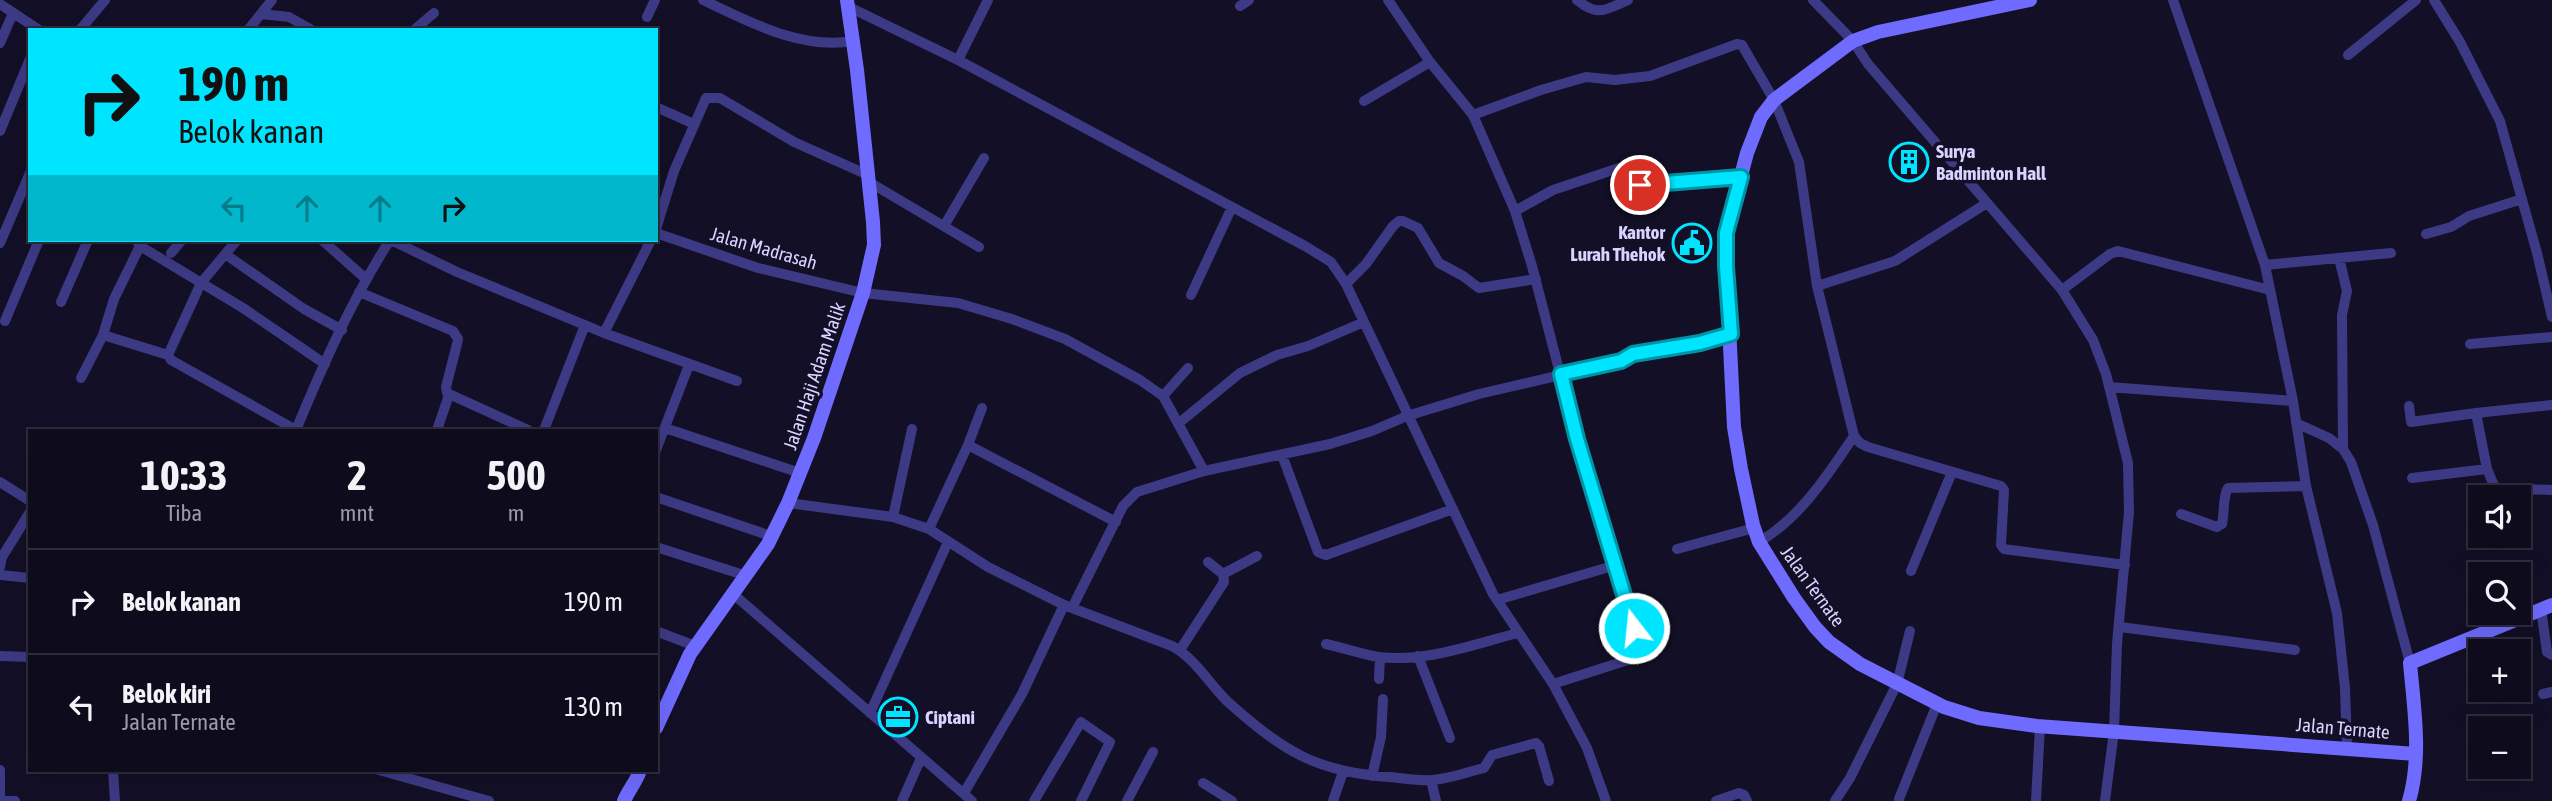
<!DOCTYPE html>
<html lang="id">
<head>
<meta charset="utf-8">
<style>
  :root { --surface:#0e0b1c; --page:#1c1929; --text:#f1f3f6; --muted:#9b9ba3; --line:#2e2b3b }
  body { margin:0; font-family:"Asap Condensed",sans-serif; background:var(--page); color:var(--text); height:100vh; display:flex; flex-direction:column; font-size:26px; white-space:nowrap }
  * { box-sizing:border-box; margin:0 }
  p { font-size:23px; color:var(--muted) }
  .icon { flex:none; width:38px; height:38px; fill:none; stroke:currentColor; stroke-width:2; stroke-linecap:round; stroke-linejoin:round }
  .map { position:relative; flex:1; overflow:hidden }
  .panel { position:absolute; left:28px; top:429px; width:630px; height:343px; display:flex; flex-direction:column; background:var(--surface); border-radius:0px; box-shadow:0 7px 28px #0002,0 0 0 2px var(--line) }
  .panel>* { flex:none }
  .hud { position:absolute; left:28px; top:28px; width:630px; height:214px; border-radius:0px; box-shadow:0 7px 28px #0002,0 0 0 2px var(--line); background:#00e5ff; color:#111; overflow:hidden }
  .controls { position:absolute; left:2468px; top:485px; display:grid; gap:14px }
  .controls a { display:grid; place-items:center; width:63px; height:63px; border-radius:0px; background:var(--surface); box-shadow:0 7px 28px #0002,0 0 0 2px var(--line); font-size:35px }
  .pin { position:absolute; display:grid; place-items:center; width:60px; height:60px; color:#fff; margin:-30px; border:4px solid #fff; border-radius:50%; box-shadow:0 2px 7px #0007 }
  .me { position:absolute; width:77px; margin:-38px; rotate:344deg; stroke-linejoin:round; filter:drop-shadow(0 0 5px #0008) }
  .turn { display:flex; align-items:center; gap:24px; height:147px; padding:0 35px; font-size:32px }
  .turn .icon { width:91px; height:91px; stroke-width:2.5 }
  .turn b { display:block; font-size:49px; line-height:60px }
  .lanes { display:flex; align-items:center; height:66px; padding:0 35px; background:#0003; justify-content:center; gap:35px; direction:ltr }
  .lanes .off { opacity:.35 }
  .eta { display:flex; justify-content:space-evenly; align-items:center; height:119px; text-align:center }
  .eta b { font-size:42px; font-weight:700; line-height:49px }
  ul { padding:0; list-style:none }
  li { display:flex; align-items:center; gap:21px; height:105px; padding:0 35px; border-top:2px solid var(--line) }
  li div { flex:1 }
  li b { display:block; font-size:26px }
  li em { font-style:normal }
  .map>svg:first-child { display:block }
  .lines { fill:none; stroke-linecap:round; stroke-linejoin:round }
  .street { stroke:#3d3a85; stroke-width:10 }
  .secondary { stroke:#6f6bff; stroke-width:14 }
  .route-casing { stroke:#0095a6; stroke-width:18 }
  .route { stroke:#00e5ff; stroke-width:12 }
  .labels { text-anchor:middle; stroke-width:7; stroke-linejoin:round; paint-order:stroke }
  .poi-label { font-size:19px; font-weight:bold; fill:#d9d4ff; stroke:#130f26; text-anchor:start }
  .street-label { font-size:19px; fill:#d9d4ff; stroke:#130f26 }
</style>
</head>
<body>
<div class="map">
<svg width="2552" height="801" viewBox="0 0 2552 801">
  <rect width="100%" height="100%" fill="#130f26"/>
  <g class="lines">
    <path class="street" d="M703,0C750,22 800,50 853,41
      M1388,0L1430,62L1473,115L1515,211L1532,266L1577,439L1640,649L1637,656L1631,659L1553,684
      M1577,0C1597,17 1606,10 1628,0
      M1813,0L1853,41L1868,64L2062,290L2093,340L2106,374L2128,463L2129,512L2117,644L2114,731L2105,801
      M2173,0L2265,265L2293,401L2306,486L2337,613L2345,688L2347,747
      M2434,0L2460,42L2500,121L2537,253L2552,317
      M0,4L39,30
      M1240,6L1249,0
      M849,7L958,60L1305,246L1331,262L1346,284L1493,594L1553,684L1587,748L1606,801
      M261,14L289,17L312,30
      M647,17L655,0
      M80,30L105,0
      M248,30L272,0
      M414,30L434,13
      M0,43L13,13
      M2348,55L2416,0
      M958,60L988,0
      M1364,101L1430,62
      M656,107L694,124
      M1473,115L1541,90L1586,77L1615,80L1650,76L1737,44L1742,45L1774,100L1799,162L1817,286L1829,334L1854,436L1860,443L1868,447L2001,486L2004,490L2001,545L2004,549L2125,565
      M0,131L30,59
      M869,182L979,247
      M1640,185L1741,177
      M1515,211L1553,190L1619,168
      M944,226L984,158
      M656,229L674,171L706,98H720L794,142L868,175
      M656,233L758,268L863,293L958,303L1012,319L1065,339L1140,380L1163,396L1204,471
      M2426,234L2451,227L2469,216L2522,199
      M136,240L140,246L243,308L325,364
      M237,240L201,283L168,355L171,360L296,430
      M322,240L366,279
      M391,240L457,272L604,333L651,240
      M0,243L30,173
      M140,246L114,299L103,335L168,355
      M171,253L182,240
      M225,254L304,309L342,330
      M2339,258L2347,291L2342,315L2343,449
      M2265,265L2391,253
      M1346,284L1366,264L1393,226L1399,221H1403L1418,228L1439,263L1463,276L1479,288L1536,279
      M1817,286L1895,261L1987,203
      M2062,290L2110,254L2118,251L2270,290
      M359,292L453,331L458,339L457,344L446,387L447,393L528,430
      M1191,295L1232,207
      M61,302L88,240
      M5,321L39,240
      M604,333L737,381
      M2470,344L2552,337
      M81,378L103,335
      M2109,387L2293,401
      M1163,396L1188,368
      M2552,405L2476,413L2487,469L2495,488L2552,490
      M2409,406L2411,422L2476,413
      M1179,423L1240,373L1277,355L1308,346L1364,322
      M2296,423L2329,438L2343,449L2351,462L2373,525L2410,663
      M665,428L800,473
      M296,430C323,365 352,299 390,240
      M437,430L449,395
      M544,430L585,325
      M968,445L1116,522
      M656,450L689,365
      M1282,455L1318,552L1326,555L1453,509
      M2412,478L2487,469
      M0,482L30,501
      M656,497L771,536
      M788,503L893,517L929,529L988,567L1064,605L1172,646C1195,658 1209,684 1228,702C1282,750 1315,772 1389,777C1403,778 1418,781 1432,780C1449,779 1467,772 1484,768L1492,755L1536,743L1539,746L1549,781
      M2181,514L2217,527L2222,524C2225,512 2222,499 2228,488L2306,486
      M893,517L912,429
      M929,529L968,445L982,408
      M1759,542C1801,517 1827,476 1854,436
      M656,547L747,576
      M1677,549L1754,528
      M0,567L2,557L30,512
      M1911,571L1952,472
      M1223,574L1257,556
      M0,575L30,578
      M732,593L972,801
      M1497,600L1616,565
      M1072,608L1123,506L1137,492L1204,471L1330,444L1372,431L1407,416L1479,394L1621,361L1633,354L1700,343L1731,334
      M2541,609L2547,652L2552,655
      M2120,627L2295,650
      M656,631L695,646
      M1326,644C1344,648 1361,654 1379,657C1425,663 1474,644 1518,633
      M1180,650L1224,582L1223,574L1208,562
      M0,656L30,657
      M1418,656L1450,738
      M1379,679L1380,657
      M2543,694L2552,692
      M870,713L948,542
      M0,770V801
      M113,770L115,801
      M379,770L489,801
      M1372,776L1381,737L1383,699
      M1431,780L1436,801
      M1203,783L1232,801
      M964,793L1022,694L1064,605
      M1899,799L1937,704
      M0,801H15
      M902,801L921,758
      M1034,801L1081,722L1110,742L1081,801
      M1127,801L1153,752
      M1333,801L1343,772
      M1716,801L1739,793L1744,795L1747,801
      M1835,801L1850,778L1897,684L1910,631
      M2036,801L2040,726"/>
    <path class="secondary" d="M2030,0L1878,32L1853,41L1774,100L1761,117L1747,153L1726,233V266L1734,427L1741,469L1753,525L1759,542L1794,598L1815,627L1829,642L1860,664L1944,707L1979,718L2037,726L2416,754
      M656,728L690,654L768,544L788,503L814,438L863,293L874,245L873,222L857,70L847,0
      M624,801C629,789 637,781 640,770
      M2409,801C2422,756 2414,709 2410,663L2552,605"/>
  </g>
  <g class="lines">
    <defs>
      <path id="route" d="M1634,628L1577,439L1561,374L1621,361L1633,354L1700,343L1731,334L1726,266V233L1741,177L1640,185"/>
    </defs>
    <use href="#route" class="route-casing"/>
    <use href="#route" class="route"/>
  </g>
  <defs>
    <symbol id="building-ring" viewBox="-11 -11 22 22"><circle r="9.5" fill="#130f26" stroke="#00e5ff" stroke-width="1.5"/><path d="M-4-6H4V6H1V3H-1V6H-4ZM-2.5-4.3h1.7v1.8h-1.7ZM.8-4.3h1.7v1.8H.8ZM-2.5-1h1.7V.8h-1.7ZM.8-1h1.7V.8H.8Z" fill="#00e5ff"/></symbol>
    <symbol id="civic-ring" viewBox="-11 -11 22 22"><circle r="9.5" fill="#130f26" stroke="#00e5ff" stroke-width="1.5"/><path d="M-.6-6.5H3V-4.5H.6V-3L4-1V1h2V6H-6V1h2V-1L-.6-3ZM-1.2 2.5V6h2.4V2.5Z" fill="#00e5ff"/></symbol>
    <symbol id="office-ring" viewBox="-11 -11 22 22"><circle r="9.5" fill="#130f26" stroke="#00e5ff" stroke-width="1.5"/><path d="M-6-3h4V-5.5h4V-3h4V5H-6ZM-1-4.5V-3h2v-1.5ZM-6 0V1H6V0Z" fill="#00e5ff"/></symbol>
  </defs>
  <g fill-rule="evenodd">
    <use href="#building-ring" x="1887" y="140" width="44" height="44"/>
    <use href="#civic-ring" x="1670" y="221" width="44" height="44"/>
    <use href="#office-ring" x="876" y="695" width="44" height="44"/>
  </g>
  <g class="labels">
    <g class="poi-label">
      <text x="1936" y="158">Surya<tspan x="1936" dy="22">Badminton Hall</tspan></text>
      <text x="1665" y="239" text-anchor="end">Kantor<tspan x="1665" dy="22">Lurah Thehok</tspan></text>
      <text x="925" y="724">Ciptani</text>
    </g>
    <g class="street-label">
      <text transform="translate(764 248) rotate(16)" y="7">Jalan Madrasah</text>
      <text transform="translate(814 376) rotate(-71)" y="7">Jalan Haji Adam Malik</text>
      <text transform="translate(1813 586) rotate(54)" y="7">Jalan Ternate</text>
      <text transform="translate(2343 728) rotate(5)" y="7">Jalan Ternate</text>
    </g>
  </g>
</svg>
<div class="controls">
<a><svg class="icon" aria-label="sound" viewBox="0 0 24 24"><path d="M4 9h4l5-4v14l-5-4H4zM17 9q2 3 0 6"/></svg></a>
<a><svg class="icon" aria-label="search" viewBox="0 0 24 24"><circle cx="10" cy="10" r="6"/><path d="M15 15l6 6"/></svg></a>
<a>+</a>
<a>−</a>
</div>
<div class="pin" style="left:1640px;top:185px;background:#d93025"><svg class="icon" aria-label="arrive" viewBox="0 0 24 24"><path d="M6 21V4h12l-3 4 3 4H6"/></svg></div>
<svg class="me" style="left:1634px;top:628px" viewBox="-20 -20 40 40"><circle r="17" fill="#00e5ff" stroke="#fff" stroke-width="3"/><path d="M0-11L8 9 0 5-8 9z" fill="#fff"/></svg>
<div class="hud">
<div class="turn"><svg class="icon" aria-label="right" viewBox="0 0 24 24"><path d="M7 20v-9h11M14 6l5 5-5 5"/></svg><div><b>190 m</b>Belok kanan</div></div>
<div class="lanes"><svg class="icon off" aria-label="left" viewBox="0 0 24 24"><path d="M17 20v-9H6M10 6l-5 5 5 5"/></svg><svg class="icon off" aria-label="ahead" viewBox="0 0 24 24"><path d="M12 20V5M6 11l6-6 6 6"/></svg><svg class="icon off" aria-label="ahead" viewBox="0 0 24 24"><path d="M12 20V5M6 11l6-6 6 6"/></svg><svg class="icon" aria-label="right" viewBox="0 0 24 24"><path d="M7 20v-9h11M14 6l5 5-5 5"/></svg></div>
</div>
<section class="panel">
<div class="eta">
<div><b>10:33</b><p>Tiba</p></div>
<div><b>2</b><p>mnt</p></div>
<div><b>500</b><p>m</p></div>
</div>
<ul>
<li><svg class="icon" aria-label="right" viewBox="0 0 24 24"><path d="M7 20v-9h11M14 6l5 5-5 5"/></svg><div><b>Belok kanan</b></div><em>190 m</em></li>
<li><svg class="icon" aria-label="left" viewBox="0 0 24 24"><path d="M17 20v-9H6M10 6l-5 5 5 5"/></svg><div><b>Belok kiri</b><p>Jalan Ternate</p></div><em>130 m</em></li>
</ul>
</section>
</div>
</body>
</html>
